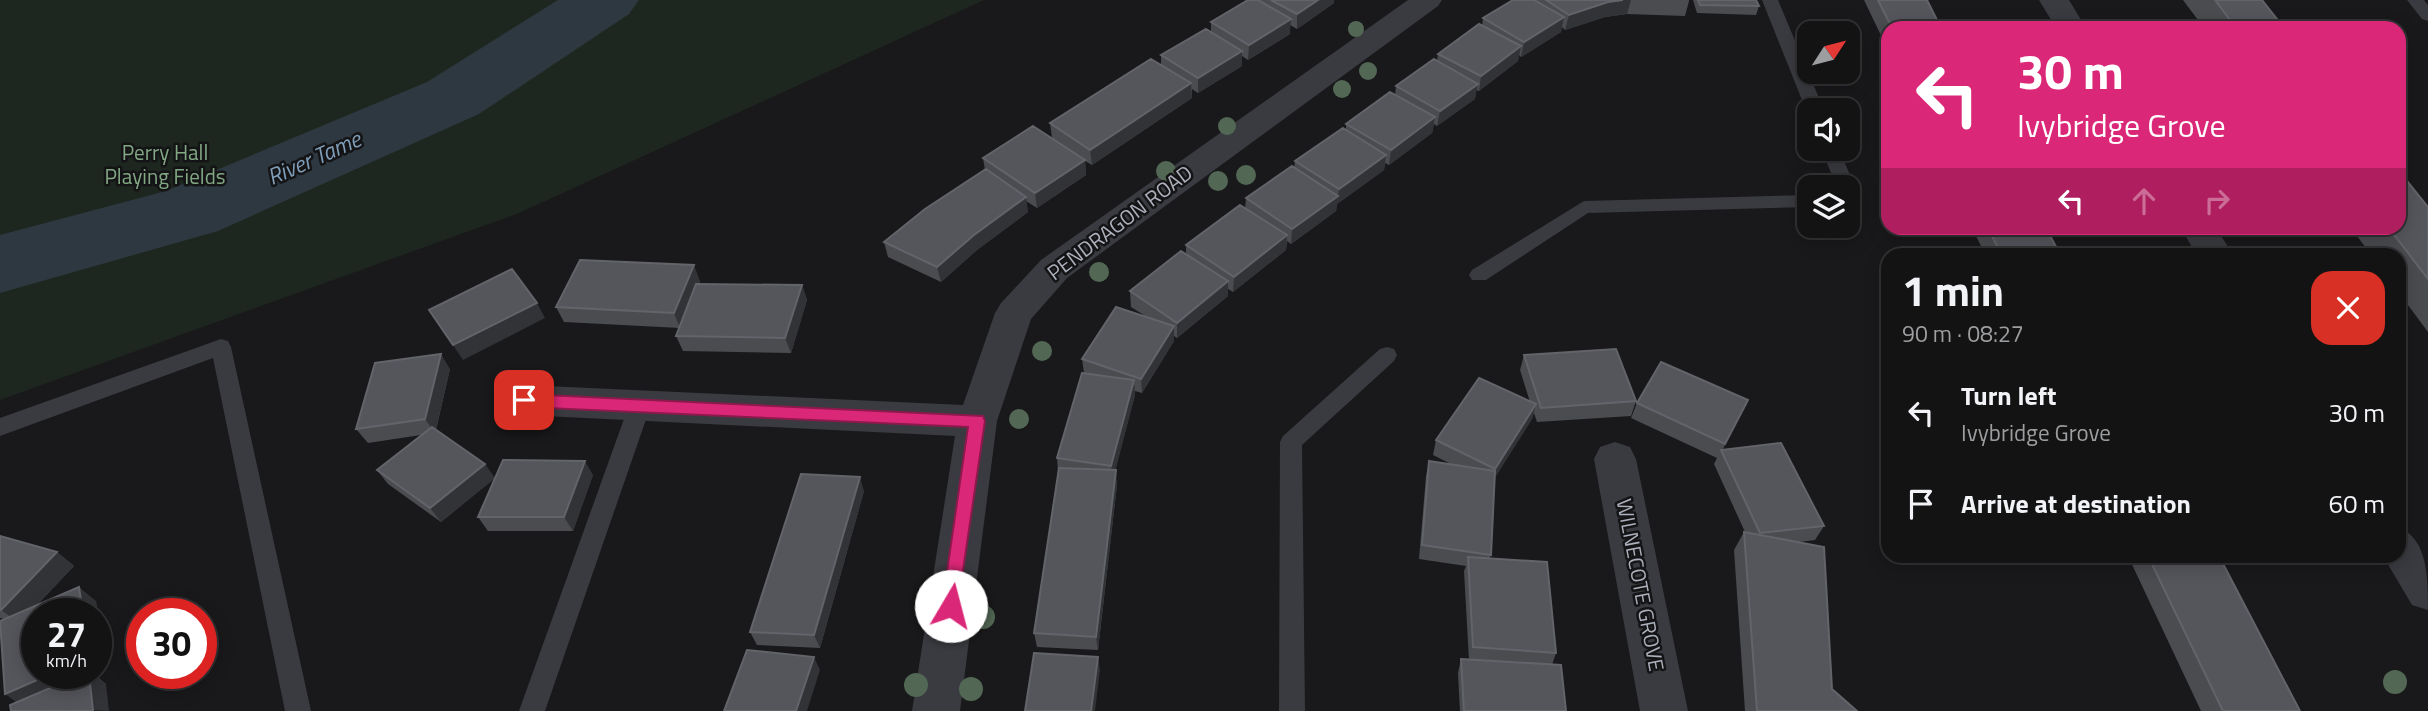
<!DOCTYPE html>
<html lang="en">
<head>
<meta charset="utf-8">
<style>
  :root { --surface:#131314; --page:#1c1c1d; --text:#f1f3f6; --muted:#9d9ea0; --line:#323234 }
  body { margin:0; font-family:"Titillium Web",sans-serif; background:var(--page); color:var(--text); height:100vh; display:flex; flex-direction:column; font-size:26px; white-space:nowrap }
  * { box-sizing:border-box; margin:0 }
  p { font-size:23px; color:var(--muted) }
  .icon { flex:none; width:38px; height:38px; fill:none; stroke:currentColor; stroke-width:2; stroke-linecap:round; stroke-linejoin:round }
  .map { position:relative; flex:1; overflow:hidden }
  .side { position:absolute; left:1881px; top:248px; width:525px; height:315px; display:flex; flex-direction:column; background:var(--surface); border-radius:21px; box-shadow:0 4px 18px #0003,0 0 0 2px var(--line) }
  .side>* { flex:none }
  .hud { position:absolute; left:1881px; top:21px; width:525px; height:214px; border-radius:21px; box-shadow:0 4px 18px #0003,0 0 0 2px var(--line); background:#db2777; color:#fff; overflow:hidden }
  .needle { width:46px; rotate:54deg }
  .buttons { position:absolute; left:1797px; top:21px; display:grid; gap:14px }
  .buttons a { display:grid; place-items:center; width:63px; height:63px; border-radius:14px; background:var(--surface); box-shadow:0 4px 18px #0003,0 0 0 2px var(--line); font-size:35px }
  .speed { position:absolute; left:21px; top:598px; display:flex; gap:14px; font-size:35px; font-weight:700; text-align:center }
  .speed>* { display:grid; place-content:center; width:91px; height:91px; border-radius:50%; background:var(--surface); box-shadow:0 4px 18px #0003,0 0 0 2px var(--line); line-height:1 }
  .speed small { font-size:18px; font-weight:400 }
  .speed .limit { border:10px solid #d22; background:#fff; color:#111 }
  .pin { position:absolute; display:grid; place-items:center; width:60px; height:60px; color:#fff; margin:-30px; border-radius:14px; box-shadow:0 4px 10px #0006 }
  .me { position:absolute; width:77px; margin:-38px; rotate:8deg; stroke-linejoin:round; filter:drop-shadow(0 0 5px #0008) }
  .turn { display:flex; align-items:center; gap:24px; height:147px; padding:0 21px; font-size:32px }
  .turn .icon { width:91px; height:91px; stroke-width:2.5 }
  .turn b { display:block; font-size:49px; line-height:60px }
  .lanes { display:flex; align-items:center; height:66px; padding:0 21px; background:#0003; justify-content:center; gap:35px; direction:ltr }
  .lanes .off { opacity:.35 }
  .round { display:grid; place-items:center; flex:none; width:74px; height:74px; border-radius:21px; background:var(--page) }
  .headline { display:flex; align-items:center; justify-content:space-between; height:119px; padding:0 21px }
  h1 { font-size:42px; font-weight:700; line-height:52px }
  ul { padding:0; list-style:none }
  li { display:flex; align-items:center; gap:21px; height:91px; padding:0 21px }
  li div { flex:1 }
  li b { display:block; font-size:26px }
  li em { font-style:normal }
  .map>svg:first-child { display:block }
  .green { fill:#1e271f }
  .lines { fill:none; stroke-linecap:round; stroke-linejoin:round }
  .river { fill:#2e3840; fill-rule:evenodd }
  .lane { fill:#3a3b40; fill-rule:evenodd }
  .street { fill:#3a3b40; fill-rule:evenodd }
  .tree { fill:#526754 }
  .wall { fill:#4a4c50 }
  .shaded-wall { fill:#323336 }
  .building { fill:#55565c; stroke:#62646a; stroke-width:2 }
  .route { fill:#db2777; stroke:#8e194d; stroke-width:2 }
  .labels { text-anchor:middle; stroke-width:5; stroke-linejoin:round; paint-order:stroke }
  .park-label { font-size:21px; fill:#81a783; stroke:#141416 }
  .street-label { font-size:21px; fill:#abb0bb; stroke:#141416 }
  .water-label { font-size:23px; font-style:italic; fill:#809eb8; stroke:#141416 }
</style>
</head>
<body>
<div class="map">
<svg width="2428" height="711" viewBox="0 0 2428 711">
  <rect width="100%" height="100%" fill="#19191b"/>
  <path class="green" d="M0,0H984L519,213L0,400Z"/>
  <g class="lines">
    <path class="river" d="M558,0H639L629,14L479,114L218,231L0,293V235L166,191L427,82Z"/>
    <path class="lane" d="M1762,0H1778L1824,110H1810V114L1806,110Z
      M2407,0H2424L2428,5V21L2422,19Z
      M1821,149H1839L1855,187L1853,191L1848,193V187H1837Z
      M1810,195V207L1588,213L1486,280H1472L1469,275L1472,270L1584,201Z
      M221,339L228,341L231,347L311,711H285L213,358L0,436V418Z
      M1387,347L1394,349L1397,355L1394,361L1302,445L1305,711H1279L1280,442L1283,436L1380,349Z
      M640,397L648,399L651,405L545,711H519L629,405L632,399Z"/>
    <path class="street" d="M1408,0H1442L1438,6L1067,278L1031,319L997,421L960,711H912L955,436L524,415L510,411L504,400L510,389L524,385L963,405L995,313L1001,303L1041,260Z
      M2039,0H2069L2086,28H2056Z
      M2181,228H2216L2234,256H2197Z
      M1615,442L1630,447L1636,459L1688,711H1640L1594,459L1600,447Z
      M2399,527C2428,540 2428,577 2428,610L2412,605L2383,556H2399Z"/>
  </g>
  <g class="tree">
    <circle cx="1356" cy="29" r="8"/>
    <circle cx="1368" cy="71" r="9"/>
    <circle cx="1342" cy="89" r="9"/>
    <circle cx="1227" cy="126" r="9"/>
    <circle cx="1166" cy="171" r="10"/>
    <circle cx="1246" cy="175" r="10"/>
    <circle cx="1218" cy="181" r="10"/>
    <circle cx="1099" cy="272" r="10"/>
    <circle cx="1042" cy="351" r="10"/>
    <circle cx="1019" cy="419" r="10"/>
    <circle cx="983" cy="617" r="12"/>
    <circle cx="2395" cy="682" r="12"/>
    <circle cx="916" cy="685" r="12"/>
    <circle cx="971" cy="689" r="12"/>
  </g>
  <path class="wall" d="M1248,0H1334V3L1297,29L1290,25V34L1248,60L1242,56V66L1198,93L1192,89V98L1092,165L1085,161L1086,175L1037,208L1026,201L1028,212L977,250L941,282L888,257L884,242L985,170L983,158L1052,138L1050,123L1161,65V55L1211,32V22Z
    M1513,0H1689V1L1685,16L1627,14L1605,17L1565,30L1562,27L1561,32L1521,57L1519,55L1518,61L1479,91L1476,90L1475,99L1437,126L1434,124L1432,133L1389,165L1385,163L1384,170L1337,204L1336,211L1291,244L1287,241L1286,250L1233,292L1228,289V296L1177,338L1174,336V341L1142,393L1135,391V395L1115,470L1117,485L1098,650L1037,647L1034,633L1058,472L1057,458L1084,373L1082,359L1147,317L1131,307L1130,291L1186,254V245L1245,209L1246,198L1294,168L1295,161L1346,130V124L1395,95L1396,86L1437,61L1438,54L1482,26L1483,18Z
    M1693,0H1756L1759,6L1756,15L1697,13Z
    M1864,0H1927L1941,28H1888V50Z
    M2183,0H2262L2284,28H2204Z
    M2428,207V332L2399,293V256H2372L2351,228H2399Z
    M1972,228H2046L2061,256H1986Z
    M700,281L699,284L802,285L807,300L791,353L683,351L676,336L680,328L564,322L556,307Z
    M1524,355L1636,401L1631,416L1537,422L1534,413L1532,419L1495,477L1490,559L1556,653L1552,665L1566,711H1460L1458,673L1461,659L1469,660L1464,571L1466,566L1419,559L1426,476L1429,461L1453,465L1433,455L1436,440L1530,402L1520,370Z
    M450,369L436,430L495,478L593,475L573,531H488L478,517L495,478L441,522L388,484L377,470L421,435L368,443L356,429Z
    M1748,400L1723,449L1824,526L1815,540L1799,542L1832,689L1857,711H1745L1734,550L1744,532H1745L1714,464L1717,458L1631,418L1637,403Z
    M864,491L820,648L757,645L750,632Z
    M0,536L57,552L74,566L36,606L96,601L105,671L95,675L106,684L17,702L4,619L0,618Z
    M2128,556H2219L2300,711H2201Z"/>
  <path class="shaded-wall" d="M1318,0H1334V3L1297,29V14Z
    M1623,0H1631L1627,14L1605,17L1565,30L1569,15L1608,2Z
    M1564,17L1561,32L1521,57L1524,42Z
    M1291,19L1290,34L1248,60L1249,45Z
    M1521,46L1518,61L1479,91L1481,76Z
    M1242,51V66L1198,93V78Z
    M1191,83L1192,98L1092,165L1090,150Z
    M1478,84L1475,99L1437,126L1440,111Z
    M1435,117L1432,133L1389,165L1391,150Z
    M1386,155L1384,170L1337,204L1339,189Z
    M1085,160L1086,175L1037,208L1035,193Z
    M1338,196L1336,211L1291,244L1292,229Z
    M1026,197L1028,212L977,250L941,282L937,267L974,235Z
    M1287,235L1286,250L1233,292L1234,277Z
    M694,265L700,281L680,328L674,313Z
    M1228,281V296L1177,338V323Z
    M802,285L807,300L791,353L785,338Z
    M537,303L545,318L463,360L453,345Z
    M1174,326V341L1142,393L1141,379Z
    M441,354L450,369L435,433L425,419Z
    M1134,380L1135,395L1113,480L1111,466Z
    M1536,404L1532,419L1491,484L1495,469Z
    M585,461L593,475L573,531L564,517Z
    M485,464L495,478L441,522L430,508Z
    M1116,470L1117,485L1098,650L1096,637Z
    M860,477L864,491L820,648L814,635Z
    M57,552L74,566L19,623L1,610Z
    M79,587L96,601L105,671L95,675L106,684L109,711L23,707L5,694L51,674H96V614H83Z
    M814,657L820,670L807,711H796Z
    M1098,657L1100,670L1095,711H1091Z"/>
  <path class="building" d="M1248,0H1258L1291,19L1249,45L1211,22Z
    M1271,0H1318L1297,14Z
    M1513,0H1534L1564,17L1524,42L1483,18Z
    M1546,0H1623L1608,2L1569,15Z
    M1698,0H1756L1759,6L1700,5Z
    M1878,0H1927L1941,28H1892Z
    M2215,0H2262L2284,28H2236Z
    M1479,24L1521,46L1481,76L1438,54Z
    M1206,29L1242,51L1198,78L1161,55Z
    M1151,59L1191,83L1090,150L1050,123Z
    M1434,59L1478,84L1440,111L1396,86Z
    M1390,92L1435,117L1391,150L1346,124Z
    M1033,126L1085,160L1035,193L983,158Z
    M1343,128L1386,155L1339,189L1295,161Z
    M1292,166L1338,196L1292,229L1246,198Z
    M986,169L1026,197L974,235L937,267L884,242L925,209Z
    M2399,171L2428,207V279L2389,228H2399Z
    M1240,205L1287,235L1234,277L1186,245Z
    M1988,228H2046L2061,256H2002Z
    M1181,251L1228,281L1177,323L1130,291Z
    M580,260L694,265L674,313L556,307Z
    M512,269L537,303L453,345L429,310Z
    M696,284L802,285L785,338L676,336Z
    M1116,307L1174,326L1141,379L1082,359Z
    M1616,349L1636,401L1541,408L1524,355Z
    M441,354L425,419L356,429L375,363Z
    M1661,362L1748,400L1725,444L1637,403Z
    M1082,373L1134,380L1111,466L1057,458Z
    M1479,378L1536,404L1495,469L1436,440Z
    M432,427L485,464L430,508L377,470Z
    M1781,443L1824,526L1760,533L1721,450Z
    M503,460L585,461L564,517H478Z
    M1429,461L1495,471L1491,555L1422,545Z
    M1059,468L1116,470L1096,637L1034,633Z
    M801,474L860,477L814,635L750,632Z
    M1744,532L1824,547L1832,689L1857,711H1757Z
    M0,536L57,552L1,610L0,609Z
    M2148,556H2219L2300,711H2223Z
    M1468,557L1547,562L1556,653L1473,647Z
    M79,587L83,614H37V674H51L5,694L0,621Z
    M747,650L814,657L796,711H724Z
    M1034,653L1098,657L1091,711H1025Z
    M1461,659L1561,665L1566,711H1464Z
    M83,674H89L93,711H11L10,705Z"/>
  <path class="route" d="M524,394L983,416L985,421L957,611L951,614L944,611L942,606L968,427L524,407L516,400Z"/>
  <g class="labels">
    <g class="park-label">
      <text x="165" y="160">Perry Hall<tspan x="165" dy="24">Playing Fields</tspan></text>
    </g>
    <g class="street-label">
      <text transform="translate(1120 223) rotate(-37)" y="7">PENDRAGON ROAD</text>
      <text transform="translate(1640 585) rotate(79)" y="7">WILNECOTE GROVE</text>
    </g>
    <g class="water-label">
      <text transform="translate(314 158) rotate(-24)" y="8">River Tame</text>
    </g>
  </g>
</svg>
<div class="buttons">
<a><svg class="needle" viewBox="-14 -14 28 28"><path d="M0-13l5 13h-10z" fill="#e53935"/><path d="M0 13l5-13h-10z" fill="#9d9ea0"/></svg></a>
<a><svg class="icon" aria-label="sound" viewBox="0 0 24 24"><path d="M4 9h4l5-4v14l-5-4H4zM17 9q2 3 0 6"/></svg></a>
<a><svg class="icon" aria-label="layers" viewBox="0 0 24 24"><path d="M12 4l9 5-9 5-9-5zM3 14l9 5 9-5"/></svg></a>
</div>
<div class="speed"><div>27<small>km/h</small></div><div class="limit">30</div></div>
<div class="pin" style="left:524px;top:400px;background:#d93025"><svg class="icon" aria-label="arrive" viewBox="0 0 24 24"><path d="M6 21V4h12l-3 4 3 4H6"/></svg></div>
<svg class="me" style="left:951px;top:606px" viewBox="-20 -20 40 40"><circle r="19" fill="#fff"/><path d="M0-13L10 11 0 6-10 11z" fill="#db2777"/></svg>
<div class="hud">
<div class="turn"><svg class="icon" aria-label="left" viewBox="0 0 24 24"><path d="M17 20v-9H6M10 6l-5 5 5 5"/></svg><div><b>30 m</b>Ivybridge Grove</div></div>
<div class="lanes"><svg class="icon" aria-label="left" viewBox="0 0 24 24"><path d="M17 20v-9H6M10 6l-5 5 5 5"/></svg><svg class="icon off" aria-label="ahead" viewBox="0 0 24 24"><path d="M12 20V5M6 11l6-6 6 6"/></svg><svg class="icon off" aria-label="right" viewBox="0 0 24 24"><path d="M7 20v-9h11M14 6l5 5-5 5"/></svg></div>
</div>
<section class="side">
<div class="headline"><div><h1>1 min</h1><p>90 m · 08:27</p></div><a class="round" style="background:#d93025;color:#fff"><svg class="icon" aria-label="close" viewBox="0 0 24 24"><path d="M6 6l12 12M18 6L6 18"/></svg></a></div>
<ul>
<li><svg class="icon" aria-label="left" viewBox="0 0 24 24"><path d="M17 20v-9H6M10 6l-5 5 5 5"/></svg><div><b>Turn left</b><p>Ivybridge Grove</p></div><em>30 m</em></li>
<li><svg class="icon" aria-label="arrive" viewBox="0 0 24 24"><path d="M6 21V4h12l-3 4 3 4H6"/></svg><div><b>Arrive at destination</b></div><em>60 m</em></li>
</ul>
</section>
</div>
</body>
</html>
